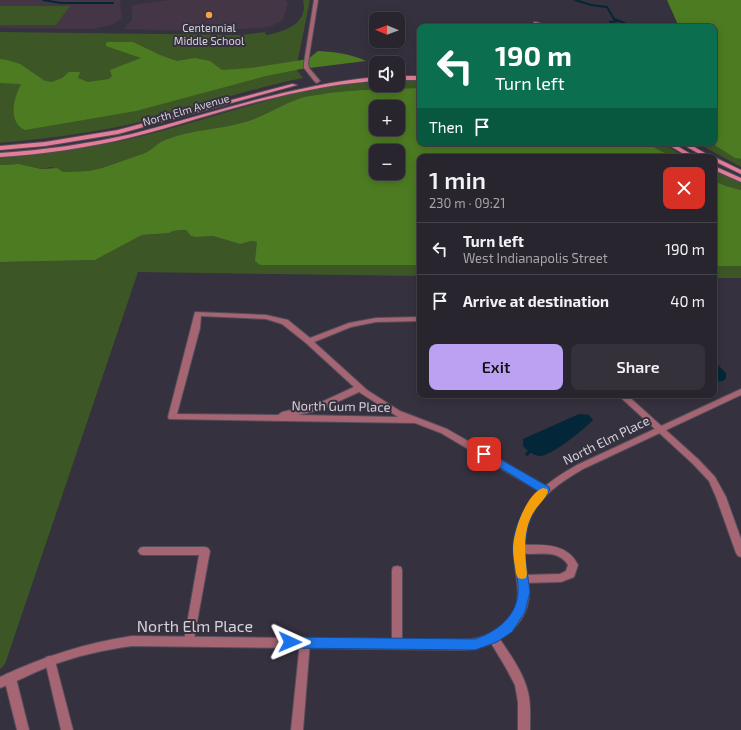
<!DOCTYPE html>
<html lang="en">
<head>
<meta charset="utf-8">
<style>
  :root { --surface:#28252e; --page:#34313a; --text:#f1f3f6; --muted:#a5a5aa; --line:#44424a; --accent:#bca0f2 }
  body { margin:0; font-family:"Exo 2",sans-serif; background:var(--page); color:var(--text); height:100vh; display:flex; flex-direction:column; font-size:15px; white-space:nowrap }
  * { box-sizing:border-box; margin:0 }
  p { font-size:13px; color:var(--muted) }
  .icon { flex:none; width:22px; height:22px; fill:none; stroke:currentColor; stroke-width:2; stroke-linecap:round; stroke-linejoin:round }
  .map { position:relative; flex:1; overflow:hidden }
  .drawer { position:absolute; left:417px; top:154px; width:300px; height:244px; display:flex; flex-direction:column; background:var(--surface); border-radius:8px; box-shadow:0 2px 10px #0003,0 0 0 1px var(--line) }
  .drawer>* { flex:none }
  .banner { position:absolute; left:417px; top:24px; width:300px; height:122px; border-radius:8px; box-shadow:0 2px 10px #0003,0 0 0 1px var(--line); background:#0b6e4f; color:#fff; overflow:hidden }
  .needle { width:26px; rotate:271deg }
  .buttons { position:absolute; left:369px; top:12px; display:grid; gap:8px }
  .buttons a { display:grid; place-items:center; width:36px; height:36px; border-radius:8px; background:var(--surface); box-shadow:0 2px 10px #0003,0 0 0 1px var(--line); font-size:20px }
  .pin { position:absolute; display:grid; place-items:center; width:34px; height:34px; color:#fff; margin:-17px; border-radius:8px; box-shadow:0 2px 6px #0006 }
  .me { position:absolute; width:44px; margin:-22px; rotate:91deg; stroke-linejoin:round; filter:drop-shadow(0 0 3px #0008) }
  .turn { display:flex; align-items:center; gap:14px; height:84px; padding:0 12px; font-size:18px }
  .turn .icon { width:52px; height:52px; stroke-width:2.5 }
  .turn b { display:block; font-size:28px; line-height:34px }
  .then { display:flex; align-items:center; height:38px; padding:0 12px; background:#0003; gap:8px; font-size:15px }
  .round { display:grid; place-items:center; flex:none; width:42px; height:42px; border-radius:8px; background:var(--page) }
  .summary { display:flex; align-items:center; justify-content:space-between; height:68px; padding:0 12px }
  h1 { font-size:24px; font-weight:600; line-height:30px }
  .button { display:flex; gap:8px; margin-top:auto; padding:8px 12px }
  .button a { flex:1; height:46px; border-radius:8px; background:var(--accent); color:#111; font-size:16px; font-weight:600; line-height:46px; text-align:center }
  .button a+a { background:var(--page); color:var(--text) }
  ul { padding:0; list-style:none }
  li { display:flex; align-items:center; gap:12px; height:52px; padding:0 12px; border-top:1px solid var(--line) }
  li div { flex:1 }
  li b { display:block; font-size:15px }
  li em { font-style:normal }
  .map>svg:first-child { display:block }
  .education { fill:#443644 }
  .green { fill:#3c5725 }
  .forest { fill:#4d7b22; fill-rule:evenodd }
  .water { fill:#032738 }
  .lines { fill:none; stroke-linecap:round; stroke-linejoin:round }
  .stream-far1 { stroke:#032738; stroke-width:2 }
  .stream { stroke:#032738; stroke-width:3.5 }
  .minor-casing { stroke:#534e5a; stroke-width:2 }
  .tertiary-casing { stroke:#534e5a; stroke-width:2 }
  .secondary-casing { stroke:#534e5a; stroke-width:2 }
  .minor { fill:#a56573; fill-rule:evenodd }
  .tertiary { fill:#a56573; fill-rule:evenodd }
  .secondary { fill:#e47e97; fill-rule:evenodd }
  .route { fill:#1a73e8; stroke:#114b97 }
  .slow { fill:#f59e0b }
  .poi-dot { fill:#f8a14a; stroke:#36313e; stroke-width:1.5 }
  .labels { text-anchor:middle; stroke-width:4; stroke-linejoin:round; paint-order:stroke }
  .far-poi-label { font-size:11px; fill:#d6d2db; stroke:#36313e }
  .far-street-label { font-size:11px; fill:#d6d2db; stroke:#36313e }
  .street-label { font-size:13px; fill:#d6d2db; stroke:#36313e }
  .near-street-label { font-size:16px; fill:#d6d2db; stroke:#36313e }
</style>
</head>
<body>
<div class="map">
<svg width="741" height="730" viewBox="0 0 741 730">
  <rect width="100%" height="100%" fill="#36313e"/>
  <path class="education" d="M0,0H120L122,17L119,21L111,25L92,29L0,28Z
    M168,0H285L288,3L283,20L272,26L261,28L198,31L123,29L132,20V5Z"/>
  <path class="green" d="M303,0H310L296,69L303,78C243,90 186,111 127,125C85,134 42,139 0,143V32L242,35L265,32V34L268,35C286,31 309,23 303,0Z
    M0,6H70L56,25H0Z
    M398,80H420V88C389,89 359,89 328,93C321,95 312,95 304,97C283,103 266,116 245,122C219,130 191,129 165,140C157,143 153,149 145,153L102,168L88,171L63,172L51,167L41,169L19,164L0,165V158C46,154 93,148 138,137C191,124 243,106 296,93C321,87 347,84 374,82L376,81V85H398Z
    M643,143H661L686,157H672L652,146Z
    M697,143H711L735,158L741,159V167Z
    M714,171L741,183V190L726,186L714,181Z
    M182,230H186L191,236L196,237L213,236L240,244L252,241L257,242V251L260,265H420V276L138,272L5,664L0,669V262L95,260L142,235L169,233L173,231Z
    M714,266H741V278H714Z"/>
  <path class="forest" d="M667,0H741V159L735,158L711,143H714V27H679Z
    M108,42H133L160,55L177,61L195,58L210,61L222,70L251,68L308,59L318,51C336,52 351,54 366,61L301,69L266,76L136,111L25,130C7,121 14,98 21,84L0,83V59L7,60L20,64L45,81L52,82L62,78L69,72H80L78,78L88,82L109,79L112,76L110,70L141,58L106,46V43Z
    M420,88V143H643L652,146L672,157H420V265H260L255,261L257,242L252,241L240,244L213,236L196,237L191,236L186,230H182L173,231L169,233L142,235L95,260L0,262V165L19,164L41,169L57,168L63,172L88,171L102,168L145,153C153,149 157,143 165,140C191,129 219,130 245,122C266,116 283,103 304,97C312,95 321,95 328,93C359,89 389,89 420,88ZM376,107H398V129H376ZM376,151H398V173H376Z
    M714,181L726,186L741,190V266H714Z"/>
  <path class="water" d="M714,361L726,373V378L723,381L714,382Z
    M579,414L589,415L593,420C586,428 551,456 541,456C534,456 527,451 523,446V439Z"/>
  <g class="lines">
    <path class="stream-far1" d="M43,0L61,3H113
      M575,0L591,5L607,7L614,19L625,23
      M610,22L618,21"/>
    <path class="stream" d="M527,454L529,452"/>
    <defs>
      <path id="minor" d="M314,0H318L308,63L309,68L320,81L317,83L315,82L304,68V63Z
        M536,22L545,25L588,26L590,27H543L534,24V22Z
        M195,312L266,315L288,320L310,338L349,323L376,318L420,317V321L376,322L351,327L314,342L367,390L400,411L447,429L548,487L550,490L548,493L545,494L542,493L441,433L415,423L169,419L168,417ZM201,316L266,319L282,324L306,343L354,387L315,405L282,412L278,415L177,414L200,328ZM359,392L398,417L298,415L320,410Z
        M618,395H627L699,460L715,477L726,497L741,539V557L738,556L736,553L716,497L709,481L693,464Z
        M519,545C541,545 567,542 578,565L574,577L561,582L522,583L518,582L517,579L518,576L522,575L560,574L566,571L568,565C556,546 533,558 516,552L514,549L516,546Z
        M143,547H205L208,548L210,551L193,644L189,646L185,644L184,641L199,555H143L140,554L138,551L140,548Z
        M397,566L401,567L402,570V644L401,647L397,649L393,647L392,644V570L393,567Z
        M493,633L497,635C509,653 523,671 528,692C531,704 530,718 530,730H518V702L515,685L506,668L488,638L489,635Z
        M305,637L309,639L310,642L303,730H291L300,642L301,639Z
        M50,656L54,657L55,661L73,730H61L45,661L46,657Z
        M10,673L14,674L16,678L29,730H17L4,678L6,674Z"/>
      <path id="tertiary" d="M741,389V395L583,469C561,482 539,496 529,521C523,536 523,553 526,569C527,576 529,583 529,591C530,627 493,650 460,650L132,646C103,650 75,656 48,667C32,673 16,682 0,688V677C42,657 85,643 132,636L458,640C474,640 488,637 500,627C524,606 518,593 515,566C513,552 514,537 519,524C528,495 552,479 577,465Z"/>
      <path id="secondary" d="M398,76H420V80H398Z
        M376,77V81C343,83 310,89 277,97C228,108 181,125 132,137C88,148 44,154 0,157V153C44,150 88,144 132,134C214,113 291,85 376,77Z
        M292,84L297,85L118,134L45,146L0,150V146L45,142L118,130Z
        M665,143H672L696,157H689Z
        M680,143H687L712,157H705Z
        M714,157L741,170V174L714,161Z
        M714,166L741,178V182L714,170Z"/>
    </defs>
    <use href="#minor" class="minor-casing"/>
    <use href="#tertiary" class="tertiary-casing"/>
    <use href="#secondary" class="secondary-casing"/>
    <use href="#minor" class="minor"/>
    <use href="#tertiary" class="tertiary"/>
    <use href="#secondary" class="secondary"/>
  </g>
  <path class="route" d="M484,450L549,487L550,490L534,510L528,526L524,549L530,592L525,612L512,632L497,642L475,650L290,648L286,646L284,642L286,638L290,637L475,639C496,632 517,617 518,592C519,578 513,563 513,549C513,527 524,507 538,491L481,456L479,454L481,451Z"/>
  <path class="slow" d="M543,488L547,489L548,492C545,499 539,504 535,510C522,529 525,553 527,574L526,578L522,579L518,578L516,574C515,566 513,557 513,549C513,532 526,494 543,488Z"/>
  <circle class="poi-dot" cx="209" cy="15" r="4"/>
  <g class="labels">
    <g class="far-poi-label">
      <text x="209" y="32">Centennial<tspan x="209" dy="13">Middle School</tspan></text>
    </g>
    <g class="far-street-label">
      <text transform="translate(186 110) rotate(-16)" y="4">North Elm Avenue</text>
    </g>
    <g class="street-label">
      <text transform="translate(341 406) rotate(1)" y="5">North Gum Place</text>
      <text transform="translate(606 440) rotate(-26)" y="5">North Elm Place</text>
    </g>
    <g class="near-street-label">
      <text x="195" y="632">North Elm Place</text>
    </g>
  </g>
</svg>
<div class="buttons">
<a><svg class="needle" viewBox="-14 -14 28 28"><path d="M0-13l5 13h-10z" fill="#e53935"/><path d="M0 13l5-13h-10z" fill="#a5a5aa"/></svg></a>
<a><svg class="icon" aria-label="sound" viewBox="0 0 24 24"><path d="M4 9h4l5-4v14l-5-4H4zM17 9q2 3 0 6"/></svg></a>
<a>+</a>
<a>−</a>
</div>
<div class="pin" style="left:484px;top:454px;background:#d93025"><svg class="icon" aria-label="arrive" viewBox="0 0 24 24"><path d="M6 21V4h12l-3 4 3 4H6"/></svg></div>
<svg class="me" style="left:290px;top:642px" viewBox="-20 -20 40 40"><path d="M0-17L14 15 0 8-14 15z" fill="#1a73e8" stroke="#fff" stroke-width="4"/></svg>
<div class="banner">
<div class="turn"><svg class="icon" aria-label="left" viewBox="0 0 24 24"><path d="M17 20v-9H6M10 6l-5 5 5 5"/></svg><div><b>190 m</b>Turn left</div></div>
<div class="then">Then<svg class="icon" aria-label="arrive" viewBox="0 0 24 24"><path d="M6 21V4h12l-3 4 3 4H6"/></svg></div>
</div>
<section class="drawer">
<div class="summary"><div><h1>1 min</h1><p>230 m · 09:21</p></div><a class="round" style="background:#d93025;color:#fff"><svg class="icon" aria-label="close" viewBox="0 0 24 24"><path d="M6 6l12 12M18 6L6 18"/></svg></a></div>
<ul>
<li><svg class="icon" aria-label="left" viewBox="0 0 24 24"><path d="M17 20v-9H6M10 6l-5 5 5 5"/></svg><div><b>Turn left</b><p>West Indianapolis Street</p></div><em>190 m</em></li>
<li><svg class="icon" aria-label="arrive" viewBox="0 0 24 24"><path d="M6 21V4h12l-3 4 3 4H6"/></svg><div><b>Arrive at destination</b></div><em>40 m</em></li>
</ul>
<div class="button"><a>Exit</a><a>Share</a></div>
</section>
</div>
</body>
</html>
